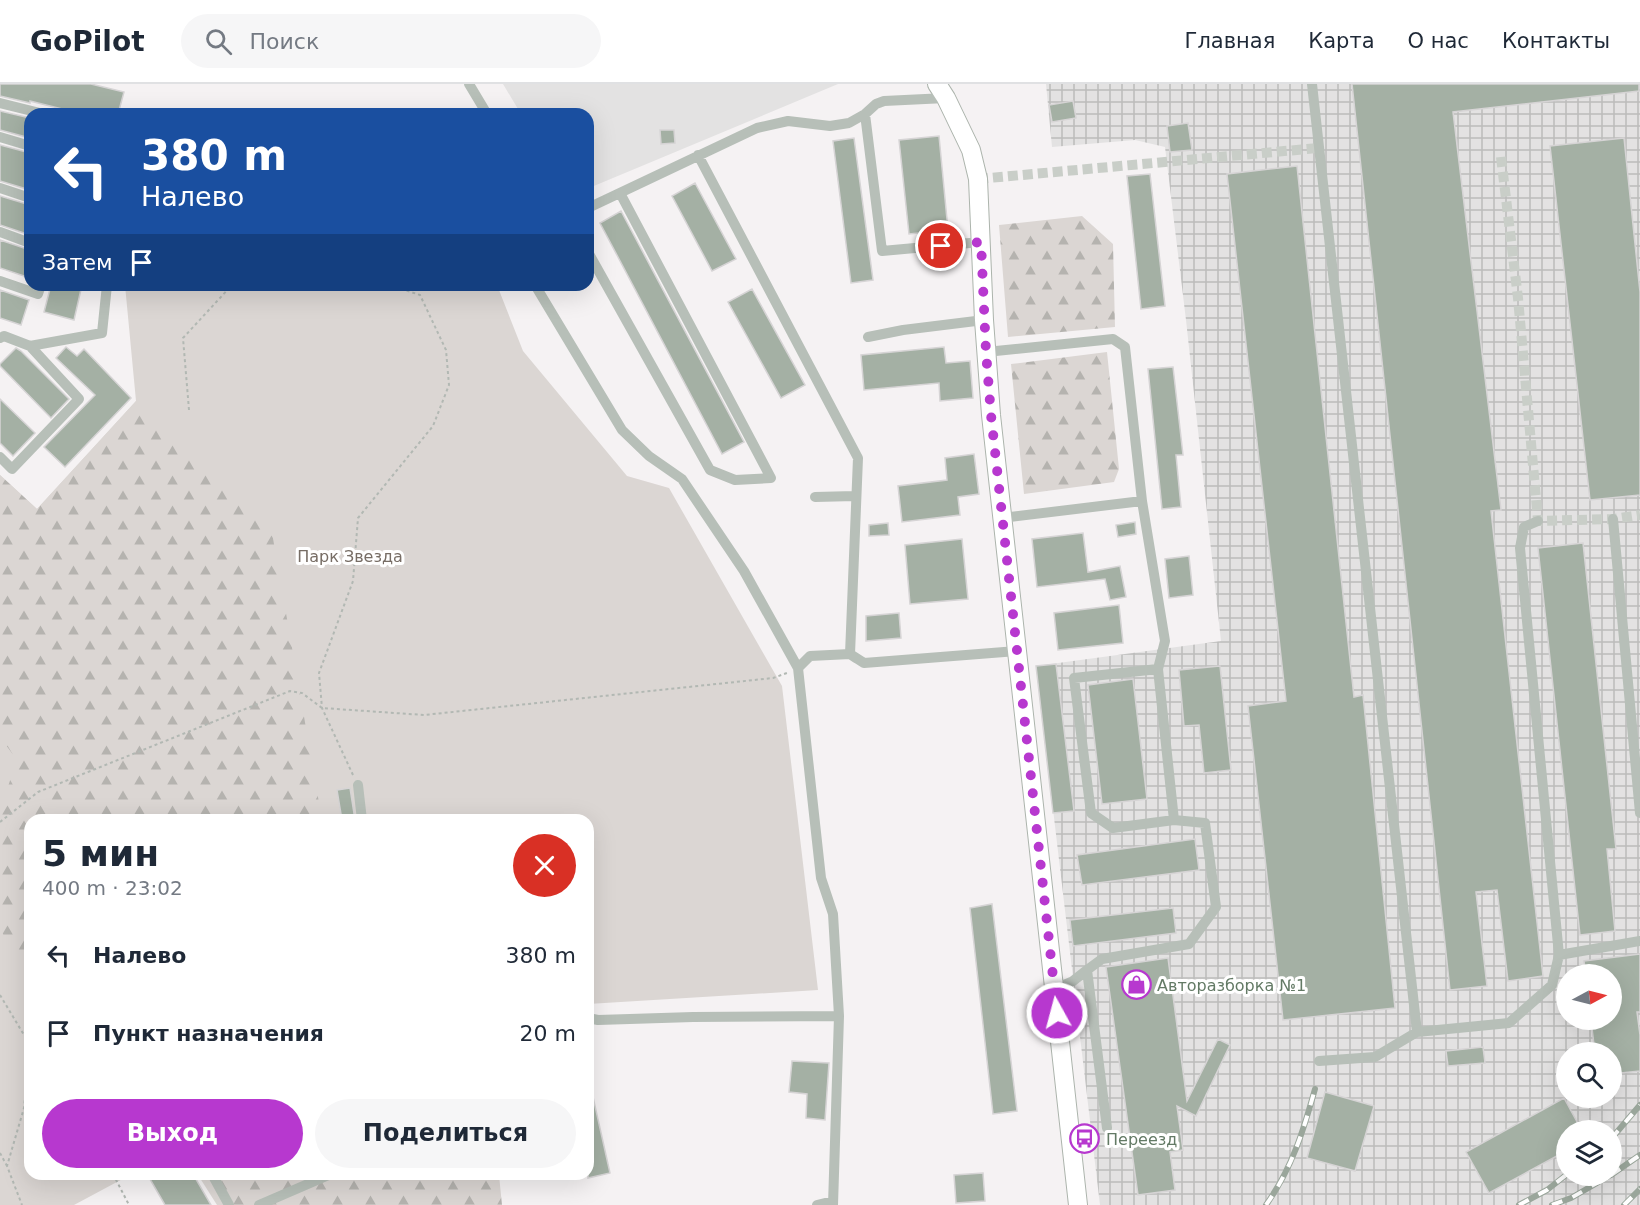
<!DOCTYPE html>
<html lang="ru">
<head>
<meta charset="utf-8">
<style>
  :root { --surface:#fff; --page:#f6f6f7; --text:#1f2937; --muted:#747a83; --line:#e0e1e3; --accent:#b738cf }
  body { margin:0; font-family:"DejaVu Sans",sans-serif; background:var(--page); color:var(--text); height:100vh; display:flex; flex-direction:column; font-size:22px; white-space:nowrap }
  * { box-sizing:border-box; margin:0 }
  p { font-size:20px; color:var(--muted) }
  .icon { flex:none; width:33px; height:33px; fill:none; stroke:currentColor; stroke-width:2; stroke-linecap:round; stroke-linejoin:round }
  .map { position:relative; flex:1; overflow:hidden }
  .details { position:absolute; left:24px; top:730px; width:570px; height:366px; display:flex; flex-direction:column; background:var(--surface); border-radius:18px; box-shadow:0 6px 24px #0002 }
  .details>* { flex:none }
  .hud { position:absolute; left:24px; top:24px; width:570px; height:183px; border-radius:18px; box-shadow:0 6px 24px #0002; background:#1a4fa0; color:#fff; overflow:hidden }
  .needle { width:39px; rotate:83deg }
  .tools { position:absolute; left:1556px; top:880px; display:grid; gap:12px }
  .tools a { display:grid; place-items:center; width:66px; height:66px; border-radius:50%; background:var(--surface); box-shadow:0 6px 24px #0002; font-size:30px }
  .pin { position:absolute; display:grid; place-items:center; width:51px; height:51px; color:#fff; margin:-26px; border:3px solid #fff; border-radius:50%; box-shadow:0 2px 6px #0007 }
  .me { position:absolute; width:66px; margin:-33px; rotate:353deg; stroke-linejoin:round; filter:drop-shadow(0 0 4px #0008) }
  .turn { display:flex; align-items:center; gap:21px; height:126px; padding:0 18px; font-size:27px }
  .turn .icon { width:78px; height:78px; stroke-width:2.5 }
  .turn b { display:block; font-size:42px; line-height:51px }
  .then { display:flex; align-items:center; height:57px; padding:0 18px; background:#0003; gap:12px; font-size:22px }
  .round { display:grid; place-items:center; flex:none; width:63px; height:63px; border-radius:32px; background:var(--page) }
  .headline { display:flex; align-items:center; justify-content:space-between; height:102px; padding:0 18px }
  h1 { font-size:36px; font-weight:800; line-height:45px }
  .button { display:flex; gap:12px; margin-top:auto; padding:12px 18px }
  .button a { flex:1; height:69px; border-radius:36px; background:var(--accent); color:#fff; font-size:24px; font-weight:800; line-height:69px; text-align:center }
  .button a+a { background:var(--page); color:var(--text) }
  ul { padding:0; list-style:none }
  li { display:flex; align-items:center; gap:18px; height:78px; padding:0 18px }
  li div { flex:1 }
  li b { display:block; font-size:22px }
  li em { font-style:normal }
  header { display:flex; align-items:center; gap:36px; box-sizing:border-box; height:84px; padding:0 30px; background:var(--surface); border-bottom:2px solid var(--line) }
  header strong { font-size:28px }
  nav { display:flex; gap:33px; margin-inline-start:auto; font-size:21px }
  .search { width:420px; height:54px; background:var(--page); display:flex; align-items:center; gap:15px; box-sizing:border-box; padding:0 21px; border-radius:33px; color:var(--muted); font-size:22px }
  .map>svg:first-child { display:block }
  .built { fill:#e3e2e2 }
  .industrial { fill:url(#industrial-grid); fill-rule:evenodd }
  .green { fill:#dbd6d3 }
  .forest { fill:url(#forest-firs) }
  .building { fill:#a4b0a4; stroke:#d6d4d5; stroke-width:1.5 }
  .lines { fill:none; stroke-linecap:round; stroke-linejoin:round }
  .minor-tunnel { stroke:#c9cec8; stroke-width:10; stroke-dasharray:10 5; stroke-linecap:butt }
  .major-casing { stroke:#acb4ac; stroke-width:20 }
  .path { stroke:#b2b8b3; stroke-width:2; stroke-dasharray:3 3; stroke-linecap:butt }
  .minor { stroke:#b7bfb8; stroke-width:10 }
  .major { stroke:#fff; stroke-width:18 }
  .rail-casing { stroke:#9aa69b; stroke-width:6 }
  .rail { stroke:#fff; stroke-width:4; stroke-dasharray:11; stroke-linecap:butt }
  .route { stroke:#b738cf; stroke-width:10; stroke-dasharray:0 18 }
  .labels { text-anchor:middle; stroke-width:6; stroke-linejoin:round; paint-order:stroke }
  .park-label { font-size:16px; fill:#776d65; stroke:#fff }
  .poi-label { font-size:16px; fill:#637a65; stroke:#fff; text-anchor:start }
</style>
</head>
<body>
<header>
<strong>GoPilot</strong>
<div class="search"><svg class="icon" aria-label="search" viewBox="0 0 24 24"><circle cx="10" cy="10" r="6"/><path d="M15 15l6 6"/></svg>Поиск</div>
<nav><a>Главная</a><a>Карта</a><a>О нас</a><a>Контакты</a></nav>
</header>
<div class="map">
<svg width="1640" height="1121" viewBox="0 0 1640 1121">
  <defs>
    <pattern id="industrial-grid" width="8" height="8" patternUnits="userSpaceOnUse" patternTransform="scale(1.5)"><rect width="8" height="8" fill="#e3e2e2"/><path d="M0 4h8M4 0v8" fill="none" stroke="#bcbcbb"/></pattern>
    <pattern id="forest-firs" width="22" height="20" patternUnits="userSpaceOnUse" patternTransform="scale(1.5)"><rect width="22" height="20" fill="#dbd6d3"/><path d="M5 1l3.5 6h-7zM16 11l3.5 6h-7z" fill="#b5b3af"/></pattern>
  </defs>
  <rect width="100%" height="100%" fill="#f5f2f3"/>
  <path class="built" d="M503,0H838L589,104L588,30H521Z"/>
  <path class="industrial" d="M1046,0H1640V1121H1100L1036,582L1221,557L1186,236L1165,63L1135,56L1052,63ZM1566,891H1611V936H1566ZM1566,969H1611V1014H1566ZM1566,1047H1611V1092H1566Z"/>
  <path class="green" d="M125,201H497L523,267L627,392L669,404L782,602L818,906L588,920V736H30V1090L130,1091L74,1121H0V391L37,425L136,317Z"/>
  <path class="forest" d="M1082,132L1113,160L1115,243L1008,253L999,141Z
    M1107,268L1119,385L1114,398L1024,410L1011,280Z
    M136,317L271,443L322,736H30V897L0,845V726L17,676L0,653V391L37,425Z
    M198,1091H499L502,1121H217Z"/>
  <path class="building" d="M0,0H91L124,8L118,30H82L30,17V19L0,12Z
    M1352,0H1639V7L1453,28L1501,426L1491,427L1543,892L1508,897L1497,806L1476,808L1487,902L1450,906Z
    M1073,17L1076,34L1052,38L1049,21Z
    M0,27L30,34V54L0,46Z
    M1188,39L1192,66L1170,68L1167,42Z
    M660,46H674L675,59L661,60Z
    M939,52L948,146L909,150L899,56Z
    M854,54L873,196L851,199L833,57Z
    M1624,54L1640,208V411L1590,416L1550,62Z
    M0,61L30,69V106L0,97Z
    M1297,82L1354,613L1363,611L1395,924L1283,936L1248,622L1286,617L1227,90Z
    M1150,90L1165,222L1141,225L1127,92Z
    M695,99L736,175L712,187L672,112Z
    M0,112L30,121V151L0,141Z
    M621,127L744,358L722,370L600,139Z
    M0,156L30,166V194L0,184Z
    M51,201H82L74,236L44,228Z
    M752,205L805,301L781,314L728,218Z
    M0,206L29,216L21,241L0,234Z
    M66,263L77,272L84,265L131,314L65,383L44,363L95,311L56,274Z
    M944,263L946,279L970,277L973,314L940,317L939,299L864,306L861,271Z
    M16,264L21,267L69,315L51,334L0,282V280Z
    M1173,283L1183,371H1176L1181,423L1162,425L1148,285Z
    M0,315L35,349L13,372L0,359Z
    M974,370L979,410L958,413L960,431L902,438L898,402L947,396L945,374Z
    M1135,438L1136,450L1118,453L1116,441Z
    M888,439L889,451L869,452V441Z
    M1083,449L1088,488L1120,482L1126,513L1110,516L1105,495L1037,503L1032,455Z
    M962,455L968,515L910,520L905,461Z
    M1583,459L1616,765H1607L1615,847L1580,851L1538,464Z
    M1189,472L1193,511L1169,514L1165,475Z
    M1119,521L1123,559L1058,566L1054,529Z
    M899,529L901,554L866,557V532Z
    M1056,580L1074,727L1053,729L1036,582Z
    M1220,582L1231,686L1204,689L1199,641L1184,642L1179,586Z
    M1133,595L1147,715L1102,720L1088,601Z
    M350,704L355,736H342L337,706Z
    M1195,755L1199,786L1082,801L1077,771Z
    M992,820L1017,1027L993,1030L970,824Z
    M1173,824L1176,849L1073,862L1070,836Z
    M1640,870V928H1637L1640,951V987L1611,990V969H1595L1591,936H1611V891H1586L1584,877Z
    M1168,874L1187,1017L1218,955L1230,961L1196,1032L1177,1022L1183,1066L1170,1068L1175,1106L1138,1111L1106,883Z
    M1483,963L1485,979L1448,982L1446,967Z
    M792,977L829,979L825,1036L806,1034L807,1010L789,1008Z
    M1325,1008L1374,1022L1355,1087L1307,1074Z
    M593,1013L610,1089L588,1094V1014Z
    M1564,1014L1582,1047H1566V1067L1489,1109L1466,1068Z
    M983,1089L985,1117L956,1119L954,1091Z
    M147,1090H193L211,1121H165Z"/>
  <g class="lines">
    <path class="minor-tunnel" d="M1501,73L1518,214L1538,437L1613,435L1640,431
      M978,95L1318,64"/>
    <defs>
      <path id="major" d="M937,0L946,14L971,66L978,95L984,236L991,331L1078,1121"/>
    </defs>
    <use href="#major" class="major-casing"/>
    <path class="path" d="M189,326L183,254L232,201
      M353,691L322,624L319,589L353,497L358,434L433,342L449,301L446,266L420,211L390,201
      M0,738L38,708L290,607L302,609L322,624L424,631L773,594L787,589
      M0,911L30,961L24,1024L7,1082L22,1121
      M0,1069L7,1082
      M113,1090L129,1121"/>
    <path class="minor" d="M469,0L487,30
      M1312,0L1417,948
      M0,19L44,30
      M865,30L882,167L981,158
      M0,53L30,62
      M698,71L858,374L850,570L864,579L1017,567
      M0,104L30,114
      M588,124L757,44L788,37L830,42L849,39L865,30L876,20L884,17L946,14
      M0,148L30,159
      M588,168L710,386L735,396L771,394L620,109
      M0,197L38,210L41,201
      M535,201L622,346L649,372L682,395L744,487L798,584L821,794L833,830L839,932
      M868,253L903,246L984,236
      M0,254L4,252L30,262L79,315L12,385L0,373
      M30,262L102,249L107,201
      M986,268L1113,255L1125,263L1142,417L1165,557L1158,585L1174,736
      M815,413L855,412
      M1002,434L1142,417
      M1613,435L1640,729
      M798,584L810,572L850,570L856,574
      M358,701L362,736
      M1559,871L1640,857
      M1054,905L1073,897L1087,886
      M588,934L598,936L693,933L839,932L833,1121
      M1319,977L1375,973L1417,948L1509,939L1552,901L1559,871L1520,464L1524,443L1538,437
      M1107,1044L1087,886L1102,875L1189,860L1216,823L1205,739L1174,736L1113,744L1091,729L1074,594L1158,585
      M212,1090L229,1121
      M259,1121L331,1090
      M817,1121L833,1117"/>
    <use href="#major" class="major"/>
    <defs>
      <path id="rail" d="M1611,1055L1640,1021
        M1611,1091L1640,1071
        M1266,1121C1292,1084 1303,1048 1315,1005
        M1519,1121L1547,1106L1566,1091
        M1552,1121L1571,1114L1609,1092
        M1624,1121L1640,1105"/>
    </defs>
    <use href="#rail" class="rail-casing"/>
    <use href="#rail" class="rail"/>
  </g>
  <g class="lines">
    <path class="route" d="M941,162L981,158L986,268L991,331L1057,929"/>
  </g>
  <defs>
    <symbol id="shop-ring" viewBox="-11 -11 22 22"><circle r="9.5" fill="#fff" stroke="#b738cf" stroke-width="1.5"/><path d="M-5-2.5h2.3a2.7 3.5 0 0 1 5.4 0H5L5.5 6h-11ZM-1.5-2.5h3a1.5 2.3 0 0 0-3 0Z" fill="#b738cf"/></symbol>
    <symbol id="bus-ring" viewBox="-11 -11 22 22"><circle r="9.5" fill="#fff" stroke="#b738cf" stroke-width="1.5"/><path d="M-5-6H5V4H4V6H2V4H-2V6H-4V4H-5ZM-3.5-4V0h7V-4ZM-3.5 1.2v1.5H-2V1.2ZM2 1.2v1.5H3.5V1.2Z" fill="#b738cf"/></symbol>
  </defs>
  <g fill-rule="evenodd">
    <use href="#shop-ring" x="1120" y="884" width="33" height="33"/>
    <use href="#bus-ring" x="1068" y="1038" width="33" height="33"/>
  </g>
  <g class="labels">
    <g class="park-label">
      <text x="350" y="478">Парк Звезда</text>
    </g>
    <g class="poi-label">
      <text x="1157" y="907">Авторазборка №1</text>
      <text x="1106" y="1061">Переезд</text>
    </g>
  </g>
</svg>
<div class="tools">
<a><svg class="needle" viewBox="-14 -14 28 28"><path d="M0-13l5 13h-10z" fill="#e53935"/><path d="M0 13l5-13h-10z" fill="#747a83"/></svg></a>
<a><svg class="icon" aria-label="search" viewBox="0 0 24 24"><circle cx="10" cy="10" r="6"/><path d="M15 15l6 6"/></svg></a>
<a><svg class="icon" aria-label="layers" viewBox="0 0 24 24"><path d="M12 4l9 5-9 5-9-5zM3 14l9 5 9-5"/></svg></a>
</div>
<div class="pin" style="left:941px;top:162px;background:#d93025"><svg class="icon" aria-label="arrive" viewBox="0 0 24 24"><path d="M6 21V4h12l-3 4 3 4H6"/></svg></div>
<svg class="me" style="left:1057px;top:929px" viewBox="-20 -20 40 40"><circle r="17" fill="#b738cf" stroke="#fff" stroke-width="3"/><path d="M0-11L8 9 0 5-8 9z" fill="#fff"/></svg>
<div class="hud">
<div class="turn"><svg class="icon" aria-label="left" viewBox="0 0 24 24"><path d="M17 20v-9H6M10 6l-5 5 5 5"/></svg><div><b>380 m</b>Налево</div></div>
<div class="then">Затем<svg class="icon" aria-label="arrive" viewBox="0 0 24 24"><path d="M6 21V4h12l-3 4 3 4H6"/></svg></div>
</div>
<section class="details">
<div class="headline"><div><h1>5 мин</h1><p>400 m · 23:02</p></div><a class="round" style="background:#d93025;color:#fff"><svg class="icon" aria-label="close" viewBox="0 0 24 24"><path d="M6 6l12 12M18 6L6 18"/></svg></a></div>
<ul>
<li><svg class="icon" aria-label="left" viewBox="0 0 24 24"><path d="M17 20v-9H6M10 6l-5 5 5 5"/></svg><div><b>Налево</b></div><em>380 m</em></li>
<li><svg class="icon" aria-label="arrive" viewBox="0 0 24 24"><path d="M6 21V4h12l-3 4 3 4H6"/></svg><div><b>Пункт назначения</b></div><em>20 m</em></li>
</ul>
<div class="button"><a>Выход</a><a>Поделиться</a></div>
</section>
</div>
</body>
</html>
